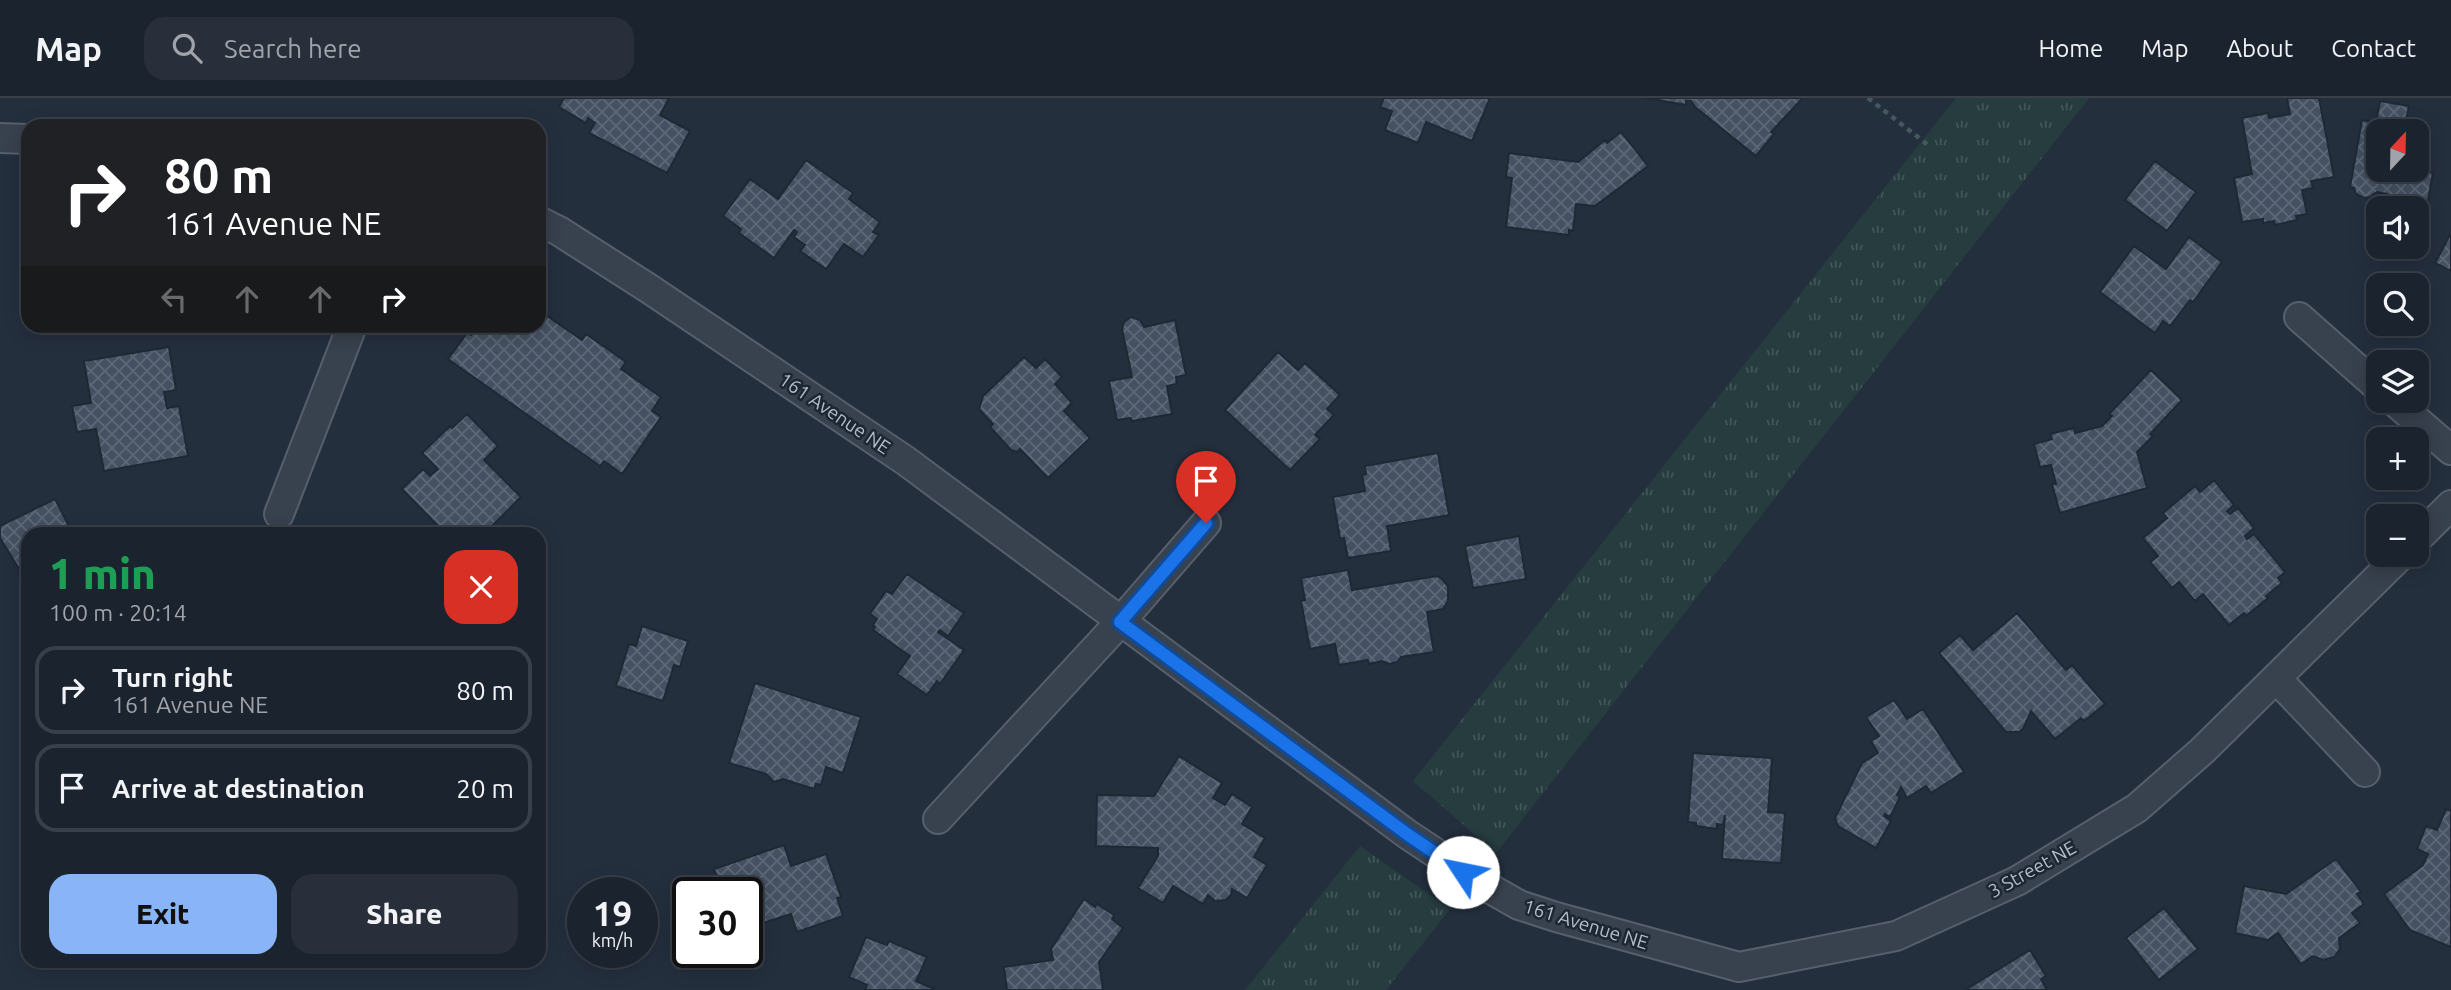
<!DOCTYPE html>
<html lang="en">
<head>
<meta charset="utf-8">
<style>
  :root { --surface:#1b232e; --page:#282f3a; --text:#f1f3f6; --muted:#a0a4aa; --line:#39404a; --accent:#8ab4f8 }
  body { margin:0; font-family:Ubuntu,sans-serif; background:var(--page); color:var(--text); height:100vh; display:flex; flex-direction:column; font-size:26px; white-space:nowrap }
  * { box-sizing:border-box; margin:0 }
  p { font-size:23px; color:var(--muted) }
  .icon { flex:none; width:38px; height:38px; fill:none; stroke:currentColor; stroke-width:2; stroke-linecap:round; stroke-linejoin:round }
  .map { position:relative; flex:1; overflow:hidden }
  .side { position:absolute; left:21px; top:429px; width:525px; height:441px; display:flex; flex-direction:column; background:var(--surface); border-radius:21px; box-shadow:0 4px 18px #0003,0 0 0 2px var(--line) }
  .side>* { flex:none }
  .top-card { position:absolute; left:21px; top:21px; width:525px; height:214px; border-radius:21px; box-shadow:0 4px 18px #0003,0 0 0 2px var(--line); background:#202124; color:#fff; overflow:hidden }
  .needle { width:46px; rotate:22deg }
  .fabs { position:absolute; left:2366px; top:21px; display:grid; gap:14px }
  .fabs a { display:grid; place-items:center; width:63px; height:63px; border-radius:14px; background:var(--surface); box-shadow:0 4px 18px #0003,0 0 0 2px var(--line); font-size:35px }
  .speed { position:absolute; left:567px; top:779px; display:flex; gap:14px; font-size:35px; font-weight:700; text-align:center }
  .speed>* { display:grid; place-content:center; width:91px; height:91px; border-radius:50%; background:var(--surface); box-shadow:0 4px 18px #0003,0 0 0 2px var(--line); line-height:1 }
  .speed small { font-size:18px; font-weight:400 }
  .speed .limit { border:4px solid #111; border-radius:10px; background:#fff; color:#111 }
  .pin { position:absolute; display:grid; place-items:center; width:60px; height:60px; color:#fff; margin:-72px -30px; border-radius:50% 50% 50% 0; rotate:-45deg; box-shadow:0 0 7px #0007 }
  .pin .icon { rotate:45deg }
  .me { position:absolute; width:77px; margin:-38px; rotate:304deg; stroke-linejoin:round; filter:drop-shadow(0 0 5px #0008) }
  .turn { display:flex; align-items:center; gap:24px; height:147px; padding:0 28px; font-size:32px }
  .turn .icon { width:91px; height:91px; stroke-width:2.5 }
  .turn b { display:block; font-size:49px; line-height:60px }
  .lanes { display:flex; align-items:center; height:66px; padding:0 28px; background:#0003; justify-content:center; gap:35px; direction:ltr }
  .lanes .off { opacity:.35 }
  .round { display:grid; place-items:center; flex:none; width:74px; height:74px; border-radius:21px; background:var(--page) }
  .headline { display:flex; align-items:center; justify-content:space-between; height:119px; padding:0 28px }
  h1 { font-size:42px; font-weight:800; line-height:52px; color:#1e9e55 }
  .primary-button { display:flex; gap:14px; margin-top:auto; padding:14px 28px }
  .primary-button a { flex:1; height:80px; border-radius:21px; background:var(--accent); color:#111; font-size:28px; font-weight:800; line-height:80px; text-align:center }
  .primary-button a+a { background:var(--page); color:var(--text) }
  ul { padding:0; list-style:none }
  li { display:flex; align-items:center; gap:21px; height:88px; margin:0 14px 10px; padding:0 14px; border:4px solid var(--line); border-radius:21px }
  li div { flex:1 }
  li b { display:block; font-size:26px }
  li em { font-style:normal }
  header { display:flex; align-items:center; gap:42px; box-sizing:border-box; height:98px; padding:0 35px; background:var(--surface); border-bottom:2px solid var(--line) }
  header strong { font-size:33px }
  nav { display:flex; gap:38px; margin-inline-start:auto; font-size:24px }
  .search { width:490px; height:63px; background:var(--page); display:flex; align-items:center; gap:18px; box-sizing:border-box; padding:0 24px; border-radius:21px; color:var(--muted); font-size:26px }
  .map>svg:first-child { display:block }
  .park { fill:url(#park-tufts) }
  .building { fill:url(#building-cross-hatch); stroke:#1f2835; stroke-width:2; fill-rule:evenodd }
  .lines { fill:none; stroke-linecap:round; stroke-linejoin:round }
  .street-casing { stroke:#565f6c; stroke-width:32 }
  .path { stroke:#44595c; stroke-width:4.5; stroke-dasharray:5 5; stroke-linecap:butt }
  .street { stroke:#38414e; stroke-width:28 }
  .route-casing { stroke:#114b97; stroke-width:18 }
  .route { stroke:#1a73e8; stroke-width:12 }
  .labels { text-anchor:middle; stroke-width:5; stroke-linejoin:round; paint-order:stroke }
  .street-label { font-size:19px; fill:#b4bcc9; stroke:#1d2633 }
</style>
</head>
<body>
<header>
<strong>Map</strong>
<div class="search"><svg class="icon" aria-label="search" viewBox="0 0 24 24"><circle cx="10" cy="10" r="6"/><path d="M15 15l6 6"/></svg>Search here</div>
<nav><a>Home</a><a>Map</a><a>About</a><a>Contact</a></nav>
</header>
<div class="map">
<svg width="2451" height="892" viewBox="0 0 2451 892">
  <defs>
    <pattern id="park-tufts" width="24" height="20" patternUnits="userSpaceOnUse" patternTransform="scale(1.75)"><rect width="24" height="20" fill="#263c3f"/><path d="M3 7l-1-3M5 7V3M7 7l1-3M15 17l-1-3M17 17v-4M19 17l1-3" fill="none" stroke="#435659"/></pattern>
    <pattern id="building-cross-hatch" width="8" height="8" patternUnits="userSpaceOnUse" patternTransform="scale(1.75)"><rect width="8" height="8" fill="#455162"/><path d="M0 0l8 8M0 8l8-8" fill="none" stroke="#5d6877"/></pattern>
  </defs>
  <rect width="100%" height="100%" fill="#242f3e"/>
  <path class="park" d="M1956,0H2089L1496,755L1413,683Z
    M1360,748L1450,811L1386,892H1245Z"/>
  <path class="building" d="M564,0H669L660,17L690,33L667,75L589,35L595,25L588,20L586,25L559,9Z
    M1384,0H1490L1472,43L1426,24L1418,45L1385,32L1392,13L1380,9Z
    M1646,0H1801L1802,1L1771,34L1774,36L1756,58L1695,9L1691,3H1686V7Z
    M2287,0H2319L2334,79L2311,83L2313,90L2302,92L2307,116L2296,118L2297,122L2275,127L2274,123L2263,125V121L2242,124L2234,80L2252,76L2242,20L2268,15L2269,20L2290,16Z
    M2380,3L2409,8L2406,22L2429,27L2421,73L2433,75L2422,136L2417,135V110H2384L2387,96L2377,94L2370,99L2364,100L2356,96L2354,90L2350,89L2362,22L2376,25ZM2378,33H2417V72H2378Z
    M1621,34L1648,68L1595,108L1576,106L1573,133L1569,132V137L1506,129L1512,80L1506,79L1509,55L1578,64L1605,42L1607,45Z
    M806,62L853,95L849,101L880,124L873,134L879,137L863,159L844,146L826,171L800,153L805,147L794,139L797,134L794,132L774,160L739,135L741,131L723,118L750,81L778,101Z
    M2155,63L2196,94L2167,133L2125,102Z
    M2451,135V173L2435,165Z
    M2189,139L2222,164L2193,204L2190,202L2170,228L2163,223L2155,235L2100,194L2134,148L2166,171Z
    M540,213L582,242L586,236L626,264L621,271L661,299L652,313L661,319L622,376L604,363L600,368L448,261L467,235L471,237L477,228H516L525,234L530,228H539Z
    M1131,219L1140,222L1144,229L1175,222L1186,277L1176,279L1177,286L1167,288L1172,316L1132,323L1131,320L1117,322L1109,283L1132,279L1122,231L1124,224Z
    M169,249L176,292L164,294L167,310L179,308L188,358L104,373L96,331L77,334L72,308L91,305L84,263Z
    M1278,254L1298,272L1305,265L1340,297L1327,311L1334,317L1315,337L1320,341L1290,372L1225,312Z
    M1024,259L1036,270L1045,261L1062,279L1055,286L1072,305L1064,313L1090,340L1048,380L1020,351L1017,354L1011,352L990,329L993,326L979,311L983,298Z
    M2151,272L2182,302L2150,336L2153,338L2137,354L2147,390L2060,415L2052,386H2056L2051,367L2040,369L2034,346L2052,341L2050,336L2074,330L2075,335L2102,328L2112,318L2109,316Z
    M467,316L498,348L484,362L521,399L489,431L494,436H446L402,391L423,371L430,378L438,371L422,355L450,328L452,330Z
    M1438,355L1449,417L1387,428L1391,453L1348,460L1344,440L1340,441L1333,399L1365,393L1362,377L1366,376L1365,368Z
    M2214,382L2234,407L2227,413L2230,416L2238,410L2254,430L2245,438L2247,441L2254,436L2285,474L2278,480L2282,485L2266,498L2268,500L2246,518L2244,515L2229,527L2203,496L2195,503L2179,484L2172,490L2150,464L2158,458L2143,440L2167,420L2163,415L2195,388L2200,394Z
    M55,401L73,436H28V487L24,488L18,476L21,474L0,440V428Z
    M135,428L139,436H119Z
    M1519,438L1526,481L1473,490L1465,448Z
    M1348,472L1352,492L1437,478L1442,481L1448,488V503L1443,511L1427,514L1434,554L1401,559L1397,564L1389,566L1382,563L1369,566L1368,562L1339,567L1335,546L1310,551L1301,503L1305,502L1301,480Z
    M907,476L964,515L948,538L940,532L938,534L964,552L940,586L937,583L927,597L897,576L910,558L873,532L875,529L873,527L877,521L870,516L886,493L892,496Z
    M2017,515L2066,572L2072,567L2105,606L2084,623L2081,620L2055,641L2031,613L2023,631L2019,634H2006L1939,555L1960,537L1973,552Z
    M642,528L688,543L680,569L674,567L663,603L616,588L629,546L636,548Z
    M755,585L861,619L843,675L826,669L821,687L816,686L814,691L783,681L774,684L766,676L729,665Z
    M1894,602L1907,621L1923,611L1964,674L1931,695L1926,688L1907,700L1901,689L1897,697L1900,699L1890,719L1885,716L1884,718L1891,723L1876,750L1838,728L1835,720L1862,665L1878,655L1871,643L1879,638L1866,619Z
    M1693,655L1772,660L1768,714L1785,715L1781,765L1722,761L1725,717L1723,727L1717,726V731L1696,728V725L1688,724Z
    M1179,658L1222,685L1213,700L1225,707L1232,696L1252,709L1242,726L1265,740L1254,759L1267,767L1247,800L1232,791L1231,797L1226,802L1215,803L1208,797L1203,806L1173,788L1163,805L1138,790L1158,758V750L1096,748L1097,697L1154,698Z
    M2446,711L2451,713V849L2410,832L2384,796L2423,767L2428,756L2417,751L2426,728L2437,732Z
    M784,747L791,768L826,756L841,799L837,800L843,818L797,834L791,816L747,830V794H722L714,771Z
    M2336,761L2361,794L2357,796L2364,806L2352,815L2360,825L2339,840L2340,851L2334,859L2323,862L2313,858L2301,866L2278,835L2268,842L2235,835L2244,788L2286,796Z
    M1084,801L1095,809L1097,806L1114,817L1112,821L1123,830L1099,864L1103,892H1007L1004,869L1053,862L1051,851Z
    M2164,810L2198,851L2159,882L2126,840Z
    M866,839L887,847L889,843L927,859L916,883L936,892H865L867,887L849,879Z
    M2030,852L2046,878L2041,881L2047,892H1965Z"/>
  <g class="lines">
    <defs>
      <path id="street" d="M0,40L28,41
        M539,123L559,133L648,190L906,363L1407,736L1482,786L1519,807L1556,819L1739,869L1896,838L2017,783L2137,710L2202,653L2401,457
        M2299,219L2378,289
        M2394,303L2451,352
        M279,416L352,228
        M2417,441L2451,407
        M2277,581L2365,674
        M938,721L1120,524L1206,425"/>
    </defs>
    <use href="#street" class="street-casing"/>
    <path class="path" d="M1868,0L1928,47"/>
    <use href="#street" class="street"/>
  </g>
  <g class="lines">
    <defs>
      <path id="route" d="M1206,425L1120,524L1407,736L1463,774"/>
    </defs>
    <use href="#route" class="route-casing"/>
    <use href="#route" class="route"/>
  </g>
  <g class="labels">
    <g class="street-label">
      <text transform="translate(835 315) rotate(34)" y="7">161 Avenue NE</text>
      <text transform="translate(2032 771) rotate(-29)" y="7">3 Street NE</text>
      <text transform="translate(1586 826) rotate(17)" y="7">161 Avenue NE</text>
    </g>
  </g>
</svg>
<div class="fabs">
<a><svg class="needle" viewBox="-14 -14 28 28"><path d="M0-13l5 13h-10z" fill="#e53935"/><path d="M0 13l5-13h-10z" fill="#a0a4aa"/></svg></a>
<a><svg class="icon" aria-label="sound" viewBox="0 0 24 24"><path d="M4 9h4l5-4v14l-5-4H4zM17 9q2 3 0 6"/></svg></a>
<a><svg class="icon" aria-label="search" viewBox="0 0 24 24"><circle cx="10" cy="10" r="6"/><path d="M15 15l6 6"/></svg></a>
<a><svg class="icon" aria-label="layers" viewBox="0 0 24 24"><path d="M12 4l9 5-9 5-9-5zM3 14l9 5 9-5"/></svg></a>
<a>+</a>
<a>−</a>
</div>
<div class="speed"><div>19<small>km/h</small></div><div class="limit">30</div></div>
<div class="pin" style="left:1206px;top:425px;background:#d93025"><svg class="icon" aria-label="arrive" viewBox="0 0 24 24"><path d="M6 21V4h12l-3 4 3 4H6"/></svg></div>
<svg class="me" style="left:1463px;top:774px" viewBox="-20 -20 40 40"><circle r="19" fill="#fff"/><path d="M0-13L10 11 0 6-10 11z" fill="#1a73e8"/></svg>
<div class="top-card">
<div class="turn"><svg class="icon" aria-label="right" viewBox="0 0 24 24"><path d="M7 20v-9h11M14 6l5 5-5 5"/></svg><div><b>80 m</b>161 Avenue NE</div></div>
<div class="lanes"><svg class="icon off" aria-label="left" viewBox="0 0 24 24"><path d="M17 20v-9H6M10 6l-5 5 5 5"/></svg><svg class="icon off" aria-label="ahead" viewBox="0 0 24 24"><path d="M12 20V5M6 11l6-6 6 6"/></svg><svg class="icon off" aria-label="ahead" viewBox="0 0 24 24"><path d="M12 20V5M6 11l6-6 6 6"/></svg><svg class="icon" aria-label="right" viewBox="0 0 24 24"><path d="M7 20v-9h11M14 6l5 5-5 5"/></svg></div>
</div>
<section class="side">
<div class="headline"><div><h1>1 min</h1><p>100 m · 20:14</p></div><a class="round" style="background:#d93025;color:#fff"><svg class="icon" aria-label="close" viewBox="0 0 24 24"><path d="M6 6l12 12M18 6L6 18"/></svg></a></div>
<ul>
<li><svg class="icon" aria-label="right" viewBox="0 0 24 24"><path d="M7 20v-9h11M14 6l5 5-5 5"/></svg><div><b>Turn right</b><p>161 Avenue NE</p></div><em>80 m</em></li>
<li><svg class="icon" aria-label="arrive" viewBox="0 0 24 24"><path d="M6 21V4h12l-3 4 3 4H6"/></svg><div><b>Arrive at destination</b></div><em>20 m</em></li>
</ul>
<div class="primary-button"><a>Exit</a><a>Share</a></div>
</section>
</div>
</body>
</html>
